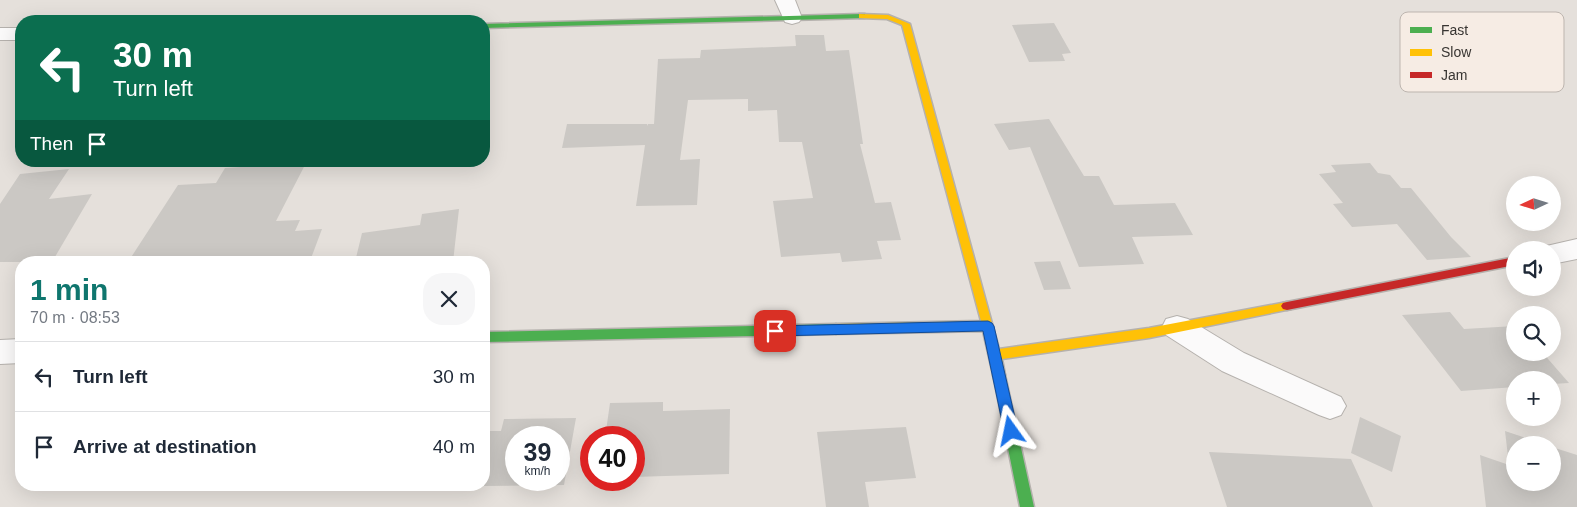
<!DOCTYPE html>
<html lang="en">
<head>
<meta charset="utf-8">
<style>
  :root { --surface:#fff; --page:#f6f6f7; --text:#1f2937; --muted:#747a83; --line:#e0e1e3; --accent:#0f766e }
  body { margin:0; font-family:Helvetica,sans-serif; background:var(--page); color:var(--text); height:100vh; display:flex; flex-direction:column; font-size:19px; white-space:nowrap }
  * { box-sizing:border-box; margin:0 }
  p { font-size:16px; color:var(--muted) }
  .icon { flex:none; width:28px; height:28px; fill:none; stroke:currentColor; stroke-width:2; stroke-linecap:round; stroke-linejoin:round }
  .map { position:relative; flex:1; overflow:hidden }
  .panel { position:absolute; left:15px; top:256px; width:475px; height:235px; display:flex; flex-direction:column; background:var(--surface); border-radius:20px; box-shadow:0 5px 20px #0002 }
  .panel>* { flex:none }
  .top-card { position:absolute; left:15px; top:15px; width:475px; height:152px; border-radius:20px; box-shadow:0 5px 20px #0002; background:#0b6e4f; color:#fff; overflow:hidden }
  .needle { width:32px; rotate:266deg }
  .tools { position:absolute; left:1506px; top:176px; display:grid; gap:10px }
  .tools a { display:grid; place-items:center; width:55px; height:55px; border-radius:50%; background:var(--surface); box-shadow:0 5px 20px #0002; font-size:25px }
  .speed { position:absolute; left:505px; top:426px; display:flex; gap:10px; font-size:25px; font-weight:700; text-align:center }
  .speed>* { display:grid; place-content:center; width:65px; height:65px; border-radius:50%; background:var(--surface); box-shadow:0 5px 20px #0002; line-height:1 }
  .speed small { font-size:12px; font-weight:400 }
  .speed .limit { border:8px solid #d22; background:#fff; color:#111 }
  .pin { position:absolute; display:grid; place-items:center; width:42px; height:42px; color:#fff; margin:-21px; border-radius:10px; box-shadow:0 2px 8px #0006 }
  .me { position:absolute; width:55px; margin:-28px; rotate:348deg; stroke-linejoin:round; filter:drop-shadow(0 0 4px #0008) }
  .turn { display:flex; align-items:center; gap:18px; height:105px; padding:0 15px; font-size:22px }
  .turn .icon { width:65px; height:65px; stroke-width:2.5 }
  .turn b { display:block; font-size:35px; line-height:42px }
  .then { display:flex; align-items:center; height:48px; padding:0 15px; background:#0003; gap:10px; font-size:19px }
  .round { display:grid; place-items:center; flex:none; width:52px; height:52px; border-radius:20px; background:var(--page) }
  .summary { display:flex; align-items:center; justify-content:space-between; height:85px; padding:0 15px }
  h1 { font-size:30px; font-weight:700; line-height:38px; color:var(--accent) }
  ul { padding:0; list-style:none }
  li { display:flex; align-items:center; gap:15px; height:70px; padding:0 15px; border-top:1px solid var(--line) }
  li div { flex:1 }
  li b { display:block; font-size:19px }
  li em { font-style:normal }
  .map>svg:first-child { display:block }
  .building { fill:#cbc8c4; fill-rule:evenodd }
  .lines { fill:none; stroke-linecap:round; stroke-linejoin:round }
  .street-casing { stroke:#b5b1ad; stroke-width:2 }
  .fast-casing { stroke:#b5b1ad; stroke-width:3 }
  .slow-casing { stroke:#b5b1ad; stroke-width:3 }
  .jam-casing { stroke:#b5b1ad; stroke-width:3 }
  .street { fill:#fbfafa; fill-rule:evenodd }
  .fast { fill:#4caf50; fill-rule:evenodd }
  .slow { fill:#ffc107; fill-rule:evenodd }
  .jam { fill:#c62828; fill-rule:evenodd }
  .route { fill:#1a73e8; stroke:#114b97 }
  .key { fill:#f6ece4; stroke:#bdb5af; stroke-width:1 }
  .key-label { font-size:14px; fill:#383532 }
</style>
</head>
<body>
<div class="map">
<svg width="1577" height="507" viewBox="0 0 1577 507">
  <rect width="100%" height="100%" fill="#e5e0db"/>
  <path class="building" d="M1054,23L1071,53L1062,54L1065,61L1029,62L1012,25Z
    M795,35H824L826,51L849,50L863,144H860L875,203L891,202L901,240L877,241L882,259L842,262L840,253L781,257L773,201L813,198L802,142H779L777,110L748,111V99L688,100L680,160L700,159L697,205L636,206L645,145L562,148L567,124H647L648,126V124H654L658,59L700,58L701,50L796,46Z
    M1049,119L1084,176H1099L1114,205L1175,203L1193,235L1132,237L1144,264L1079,267L1030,147L1009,150L994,124Z
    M306,163L276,221L300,220L295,231L322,229L310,261L287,262H128L178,185L216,183L225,168Z
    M1370,163L1378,173L1390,175L1401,188H1411L1451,237L1471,257L1427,260L1397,224L1352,227L1333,204L1343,203L1319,174L1336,172L1331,165Z
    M69,169L49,199L92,194L52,262H0V204L20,174Z
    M459,209L453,262H419L420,257L375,262H355L362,233L420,225L422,214Z
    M1060,261L1071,289L1044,290L1034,262Z
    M1450,312L1464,329L1515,326V352H1542L1569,383L1552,384V380H1515V387L1461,391L1402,315Z
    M663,402V411L730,409L729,474L634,477V438H605L610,403Z
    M1360,417L1401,436L1392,472L1351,453Z
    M576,418L564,485L484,486V431H501L504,419ZM516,438H559V480H516Z
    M906,427L916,478L865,482L869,507H826L817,432Z
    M1505,431L1547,445H1515V482H1552V447L1577,455V507H1486L1480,455L1509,465Z
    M1209,452L1351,459L1373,507H1227Z"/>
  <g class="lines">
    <defs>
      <path id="street" d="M775,0H795L802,18L799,22L792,24L785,22Z
        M0,28H21V40H0Z
        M1577,239V259L1552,264V250H1541L1542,247Z
        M1177,316L1188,319L1244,353L1341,397L1346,406L1341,415L1330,419L1319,415L1222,371L1166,335L1162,327L1166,319Z
        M21,339V363L0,364V340Z"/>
      <path id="fast" d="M862,14H865V18L484,28V24Z
        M836,324L840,326L842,329L840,332L836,334L484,342V332Z
        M999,370L1004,371L1005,375L1034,507H1020L993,375L994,371Z"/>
      <path id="slow" d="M859,14L888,15L910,24L999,349L1149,328L1287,302L1291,303L1293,306L1291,309L1149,338L1002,359L1005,375L1004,379L999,380L994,379L993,375L983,331L836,334L832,332L830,329L832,326L836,324L981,321L902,25L887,19L859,18Z"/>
      <path id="jam" d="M1515,257V265L1287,310L1283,309L1281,306L1283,303L1287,302Z"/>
    </defs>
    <use href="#street" class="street-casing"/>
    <use href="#fast" class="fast-casing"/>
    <use href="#slow" class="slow-casing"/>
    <use href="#jam" class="jam-casing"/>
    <use href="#street" class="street"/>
    <use href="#fast" class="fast"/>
    <use href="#slow" class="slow"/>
    <use href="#jam" class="jam"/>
  </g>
  <path class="route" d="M988,321L992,323L994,326L1018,431L1016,435L1011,437L1006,435L1004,431L983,331L775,336L770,334L769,331L770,327L775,326Z"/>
  <rect x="1400" y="12" width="164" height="80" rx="8" class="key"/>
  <rect x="1410" y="27" width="22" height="6" fill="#4caf50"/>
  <rect x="1410" y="49" width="22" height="7" fill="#ffc107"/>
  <rect x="1410" y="72" width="22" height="6" fill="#c62828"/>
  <g class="key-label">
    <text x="1441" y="35">Fast</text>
    <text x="1441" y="57">Slow</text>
    <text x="1441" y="80">Jam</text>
  </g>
</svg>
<div class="tools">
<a><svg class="needle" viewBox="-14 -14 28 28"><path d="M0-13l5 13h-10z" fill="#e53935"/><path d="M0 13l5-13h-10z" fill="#747a83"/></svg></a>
<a><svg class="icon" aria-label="sound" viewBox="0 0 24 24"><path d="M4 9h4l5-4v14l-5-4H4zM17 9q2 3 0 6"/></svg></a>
<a><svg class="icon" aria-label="search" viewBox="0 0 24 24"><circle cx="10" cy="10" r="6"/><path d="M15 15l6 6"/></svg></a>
<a>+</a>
<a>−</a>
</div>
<div class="speed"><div>39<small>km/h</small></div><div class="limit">40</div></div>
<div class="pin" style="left:775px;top:331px;background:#d93025"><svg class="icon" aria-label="arrive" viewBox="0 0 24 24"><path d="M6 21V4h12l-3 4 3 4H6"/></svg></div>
<svg class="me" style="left:1011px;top:431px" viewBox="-20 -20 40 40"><path d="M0-17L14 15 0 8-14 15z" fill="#1a73e8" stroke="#fff" stroke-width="4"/></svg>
<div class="top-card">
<div class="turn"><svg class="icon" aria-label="left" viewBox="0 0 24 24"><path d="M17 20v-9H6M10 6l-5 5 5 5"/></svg><div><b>30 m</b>Turn left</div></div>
<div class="then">Then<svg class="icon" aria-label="arrive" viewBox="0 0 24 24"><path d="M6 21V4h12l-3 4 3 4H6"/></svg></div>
</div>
<section class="panel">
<div class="summary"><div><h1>1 min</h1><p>70 m · 08:53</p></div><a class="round"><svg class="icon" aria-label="close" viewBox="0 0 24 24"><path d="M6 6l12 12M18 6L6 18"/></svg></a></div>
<ul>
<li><svg class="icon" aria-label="left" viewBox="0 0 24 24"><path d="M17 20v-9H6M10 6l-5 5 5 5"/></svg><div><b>Turn left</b></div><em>30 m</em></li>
<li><svg class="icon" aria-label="arrive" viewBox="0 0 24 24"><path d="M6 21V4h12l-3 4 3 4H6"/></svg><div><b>Arrive at destination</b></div><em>40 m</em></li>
</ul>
</section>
</div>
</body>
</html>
